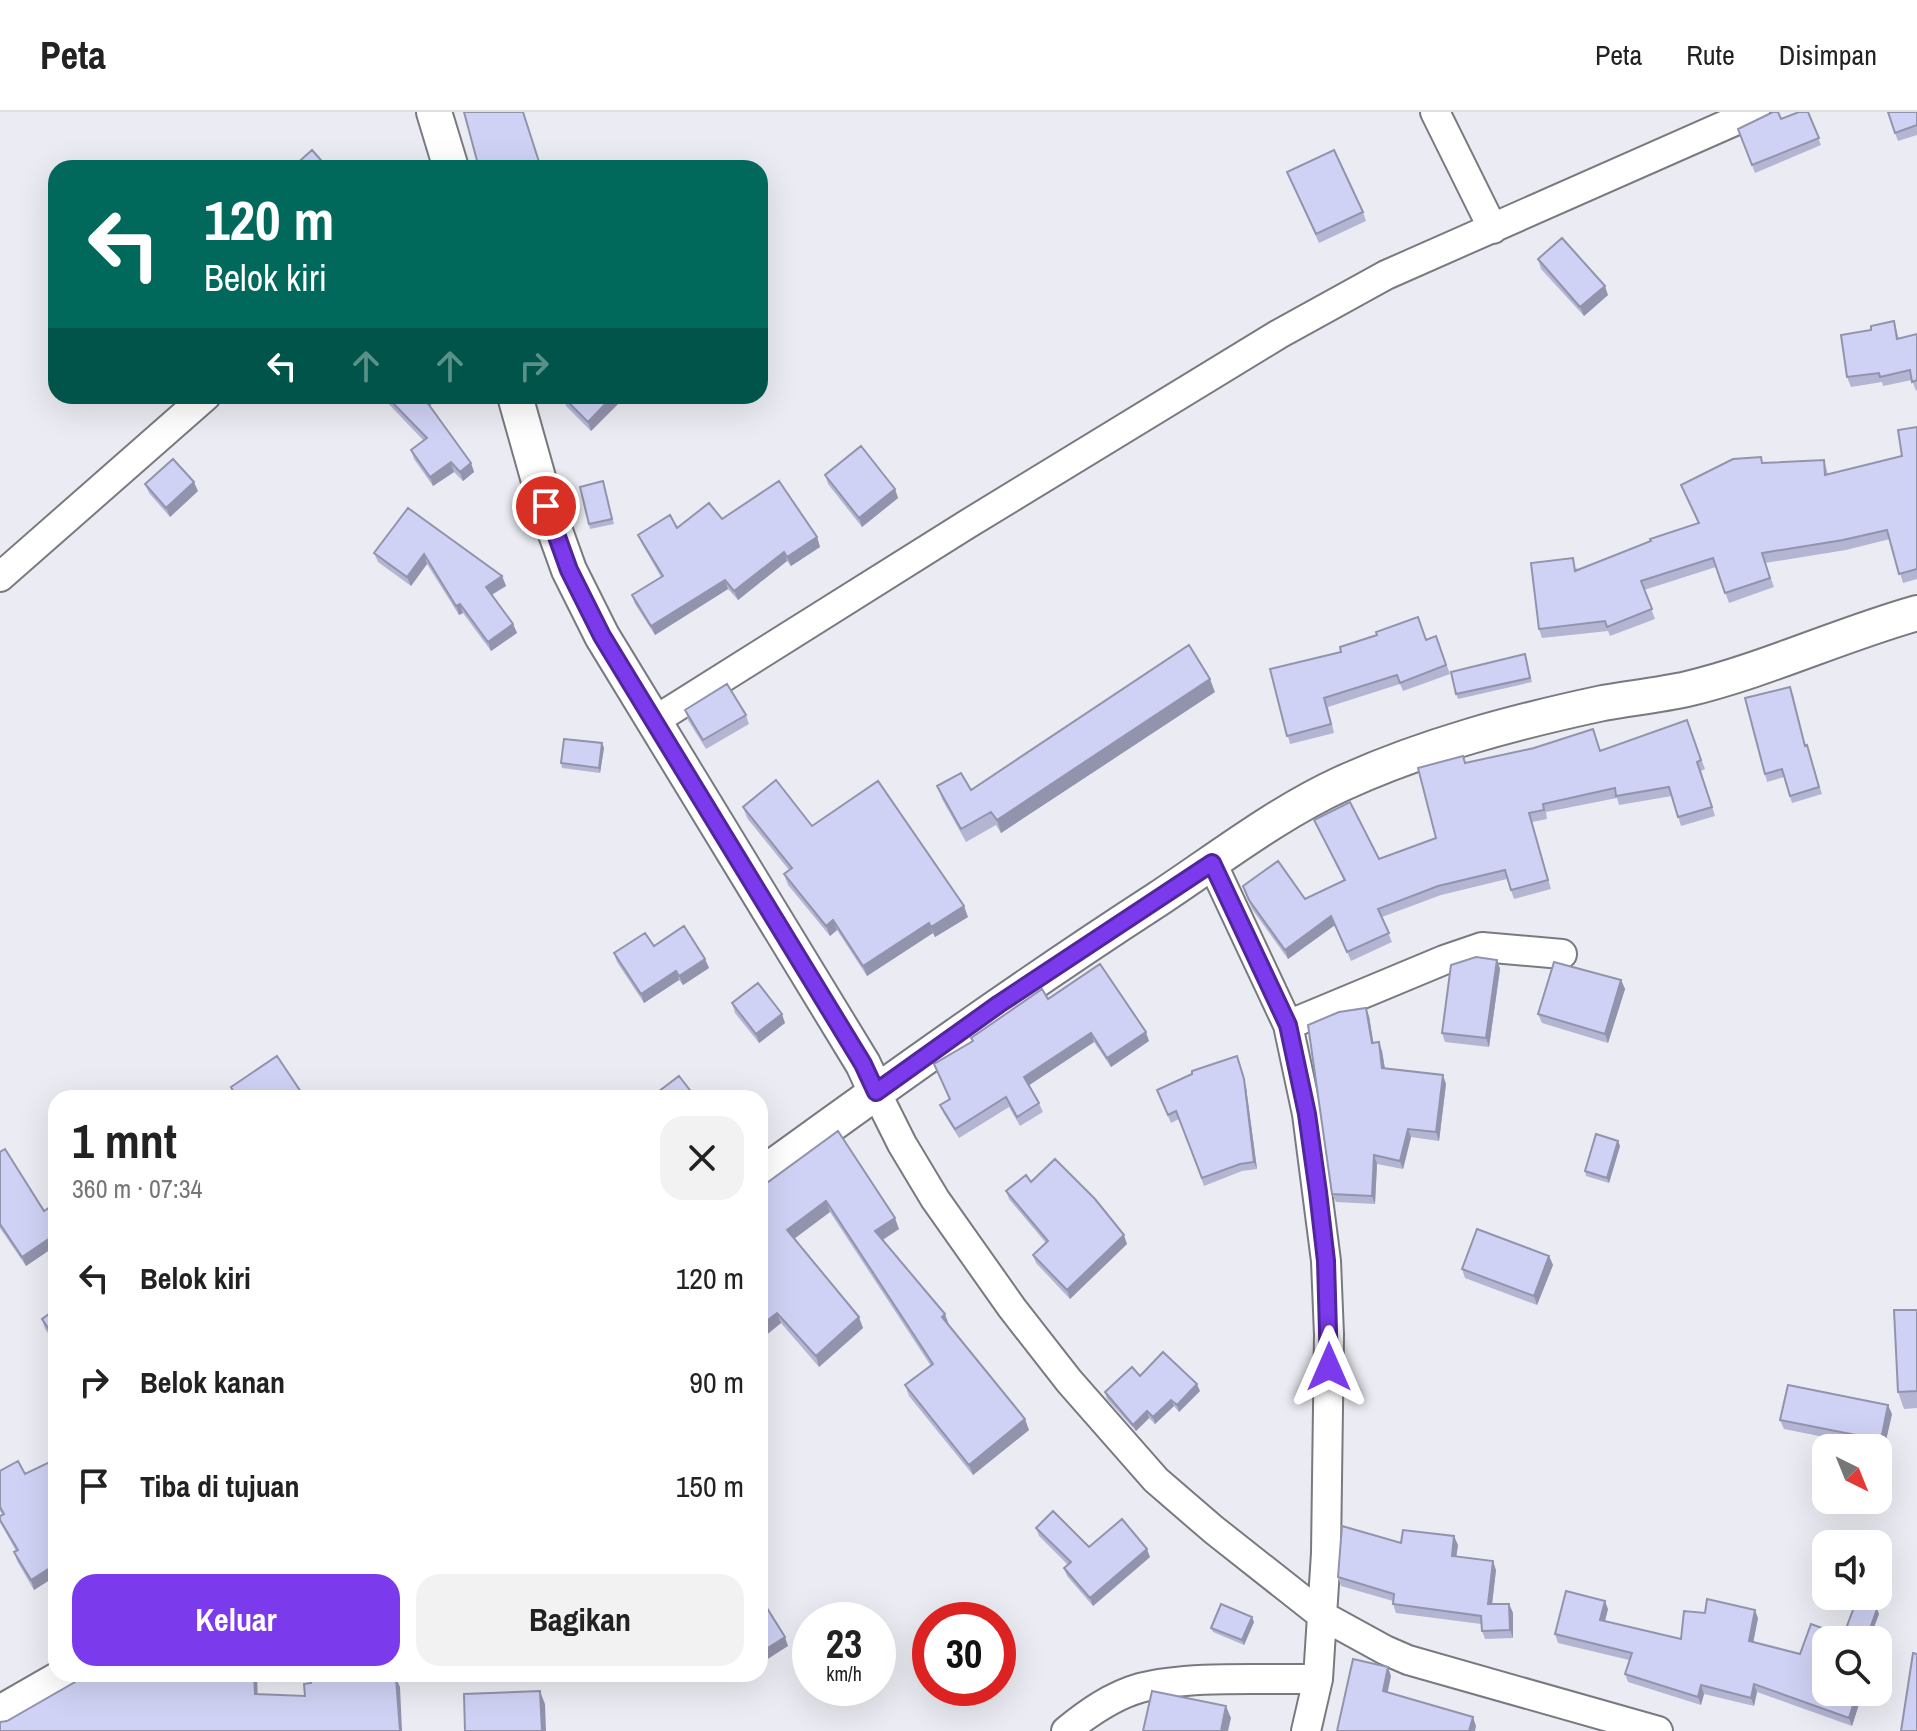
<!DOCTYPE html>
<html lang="id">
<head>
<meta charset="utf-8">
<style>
  :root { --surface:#fff; --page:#f2f2f2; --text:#222; --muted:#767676; --line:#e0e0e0; --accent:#7c3aed }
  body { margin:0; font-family:"Archivo Narrow",sans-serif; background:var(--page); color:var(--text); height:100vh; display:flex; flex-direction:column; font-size:30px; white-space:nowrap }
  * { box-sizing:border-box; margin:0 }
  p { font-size:26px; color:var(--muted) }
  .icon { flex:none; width:44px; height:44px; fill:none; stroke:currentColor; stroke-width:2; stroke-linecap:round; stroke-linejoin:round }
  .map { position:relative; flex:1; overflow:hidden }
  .sheet { position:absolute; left:48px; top:978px; width:720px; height:592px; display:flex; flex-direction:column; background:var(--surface); border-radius:24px; box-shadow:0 8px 32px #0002 }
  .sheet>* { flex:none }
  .banner { position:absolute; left:48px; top:48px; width:720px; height:244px; border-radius:24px; box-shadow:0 8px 32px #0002; background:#00695c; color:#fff; overflow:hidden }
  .needle { width:52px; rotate:137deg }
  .tools { position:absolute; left:1812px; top:1322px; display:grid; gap:16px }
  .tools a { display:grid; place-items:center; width:80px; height:80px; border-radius:16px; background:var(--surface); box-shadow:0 8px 32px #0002; font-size:40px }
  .speed { position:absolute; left:792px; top:1490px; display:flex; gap:16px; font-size:40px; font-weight:700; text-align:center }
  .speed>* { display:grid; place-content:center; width:104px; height:104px; border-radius:50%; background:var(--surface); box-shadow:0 8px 32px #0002; line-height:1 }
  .speed small { font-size:20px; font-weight:400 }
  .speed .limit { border:12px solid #d22; background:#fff; color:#111 }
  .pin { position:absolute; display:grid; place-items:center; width:68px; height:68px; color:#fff; margin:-34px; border:4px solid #fff; border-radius:50%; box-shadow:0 2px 8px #0007 }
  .me { position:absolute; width:88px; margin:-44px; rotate:0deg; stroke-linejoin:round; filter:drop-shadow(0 0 6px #0008) }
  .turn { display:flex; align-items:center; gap:28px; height:168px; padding:0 24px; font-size:36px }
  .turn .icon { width:104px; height:104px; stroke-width:2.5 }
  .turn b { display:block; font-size:56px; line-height:68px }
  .lanes { display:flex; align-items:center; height:76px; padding:0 24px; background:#0003; justify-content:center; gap:40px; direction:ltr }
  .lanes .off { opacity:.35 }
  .round { display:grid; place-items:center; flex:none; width:84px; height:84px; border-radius:24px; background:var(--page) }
  .overview { display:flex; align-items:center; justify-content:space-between; height:136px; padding:0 24px }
  h1 { font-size:48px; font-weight:700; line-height:60px }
  .button { display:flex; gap:16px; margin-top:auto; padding:16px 24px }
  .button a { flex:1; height:92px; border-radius:24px; background:var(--accent); color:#fff; font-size:32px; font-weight:700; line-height:92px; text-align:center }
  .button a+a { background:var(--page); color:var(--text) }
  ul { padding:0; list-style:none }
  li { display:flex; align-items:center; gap:24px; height:104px; padding:0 24px }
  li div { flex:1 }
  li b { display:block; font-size:30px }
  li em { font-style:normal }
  header { display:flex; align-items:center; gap:48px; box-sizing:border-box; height:112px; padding:0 40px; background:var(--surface); border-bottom:2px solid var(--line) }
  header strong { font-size:38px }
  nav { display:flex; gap:44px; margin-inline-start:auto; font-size:28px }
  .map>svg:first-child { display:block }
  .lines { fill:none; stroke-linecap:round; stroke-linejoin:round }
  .minor-casing { stroke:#797980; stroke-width:32 }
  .tertiary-casing { stroke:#797980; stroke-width:38 }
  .minor { stroke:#fff; stroke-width:28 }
  .tertiary { stroke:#fff; stroke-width:34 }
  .wall { fill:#b3b5d3 }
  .shaded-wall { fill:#9293ac }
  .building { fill:#d0d2f5; stroke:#9293ac; stroke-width:2 }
  .route-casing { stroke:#51269a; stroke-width:20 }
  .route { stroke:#7c3aed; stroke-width:14 }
</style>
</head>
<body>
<header>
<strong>Peta</strong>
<nav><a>Peta</a><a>Rute</a><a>Disimpan</a></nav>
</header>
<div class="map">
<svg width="1917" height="1619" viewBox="0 0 1917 1619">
  <rect width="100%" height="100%" fill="#ebecf3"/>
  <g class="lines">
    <defs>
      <path id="minor" d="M1435,0L1493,117
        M0,465L206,284
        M654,609L966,413L1279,222L1386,163L1755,0
        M1212,751L1288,913L1307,1002L1326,1149L1329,1223L1326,1441L1318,1567L1306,1619
        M1288,913L1444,848L1482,835L1562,842
        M876,980L902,1032L935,1087L1012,1196L1069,1269L1156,1368L1214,1418L1323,1504L1385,1538L1408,1548L1658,1619
        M1066,1619C1088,1601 1112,1584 1140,1576C1188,1563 1266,1568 1318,1567"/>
      <path id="tertiary" d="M434,0L451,56
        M515,284L546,394L569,458L602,524L863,952L876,980
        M760,1064C891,969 1022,875 1158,787C1217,748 1276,702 1341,672C1424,634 1514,610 1603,591C1631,586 1660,583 1687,577C1766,558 1839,523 1917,501
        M0,1601L68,1562"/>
    </defs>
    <use href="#minor" class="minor-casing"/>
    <use href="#tertiary" class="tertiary-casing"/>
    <use href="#minor" class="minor"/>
    <use href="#tertiary" class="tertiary"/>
  </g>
  <path class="wall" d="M1808,0L1821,33L1755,61L1738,17Z
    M1917,0V23L1898,29L1895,21Z
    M1287,60L1363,100L1366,109L1319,131Z
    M1538,147L1608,183L1584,204L1541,157Z
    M1894,209L1899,227L1917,222V278L1916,279L1912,268L1883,274L1882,270L1851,275L1847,265L1871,218Z
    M381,284H439L430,294L471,351L474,360L463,369L454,360L433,374L414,347L411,338L424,329Z
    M626,284L591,319L566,294L563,285Z
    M1917,315V467L1903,471L1890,427L1846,438L1765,451L1774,475L1729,491L1716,455L1644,478L1655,507L1610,524L1608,519L1542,526L1539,517L1577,455V458L1698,411L1681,373L1763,351L1824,348L1828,362L1902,344Z
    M825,363L895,377L898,386L862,415L828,372Z
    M145,372L198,379L170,405L149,381Z
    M604,374L614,412L590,417L589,412Z
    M408,396L502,464L506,474L492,483L513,512L517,521L491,539L463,501L459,503L427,452L411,474L378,450L374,441Z
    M722,407L817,425L820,435L791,454L787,449L738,488L728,477L655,523L635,492L632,483L661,465L642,432L638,423Z
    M1436,524L1450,562L1403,579L1400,572L1328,595L1334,621L1290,632L1270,557L1426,528Z
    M1525,542L1532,570L1458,587L1456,582Z
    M1215,580L1001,721L996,713L966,730L942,687L937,674L971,678Z
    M1793,582L1805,633L1809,640L1822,682L1792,691L1784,665L1767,670L1765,662Z
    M685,598L746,603L749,612L706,637L688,608Z
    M1687,608L1705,657L1701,659L1715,704L1681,714L1672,684L1619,693L1617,686L1546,700L1547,707L1532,710L1551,777L1514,787L1507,767L1441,783L1382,805L1392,830L1351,849L1335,813L1288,847L1252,797L1246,783L1243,774L1305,787L1344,769L1314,708L1379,747L1436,726L1463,644L1466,651L1600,639Z
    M602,631L604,636L600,661L562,656L561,651Z
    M743,695L812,714L968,805L935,825L933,821L867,864L837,818L830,824L788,773L784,762L789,758L747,706Z
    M654,834L705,847L709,856L683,873L679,868L644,891L617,850L614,841Z
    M1497,848L1500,857L1489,935L1445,930L1442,921Z
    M1621,868L1625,877L1608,931L1542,911L1538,902Z
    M1048,887L1149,929L1111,955L1094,930L1029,973L1039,991L1043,1000L1020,1014L1009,995L959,1026L944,1002L940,993L949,987L934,952Z
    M732,891L785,911L759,931L735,901Z
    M1369,904L1373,931L1382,939L1385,956L1446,972L1439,1029L1411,1025L1403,1057L1377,1052L1375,1092L1336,1090L1332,1082Z
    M1246,975L1257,1057L1242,1059L1204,1074L1179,1007L1171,1011L1160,986Z
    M838,1019L899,1117L883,1128L1029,1318L973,1363L909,1284L905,1273L931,1254L830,1100L794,1127L863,1216L819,1255L781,1211L760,1228V1076Z
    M1618,1029L1620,1034L1609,1071L1586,1064L1585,1059Z
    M0,1040L44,1099L56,1091V1139L54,1135L26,1154L0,1116Z
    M1031,1070L1127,1132L1070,1187L1036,1151L1033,1143L1046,1131L1009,1087L1006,1079Z
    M1549,1144L1553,1153L1537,1193L1465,1166L1462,1157Z
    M56,1197V1232L45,1217L42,1207Z
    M1917,1198V1296L1904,1297L1898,1280Z
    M1140,1264L1200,1279L1179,1300L1174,1294L1155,1312L1149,1306L1136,1319L1107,1287L1105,1280Z
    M1892,1302L1884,1337L1784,1317L1780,1308Z
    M56,1347V1464L34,1478L17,1449L14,1440L16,1439L0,1410V1404L2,1402L0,1399V1359L25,1362Z
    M1036,1416L1089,1435L1150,1445L1093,1494L1067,1464L1064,1456L1068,1453L1039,1424Z
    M1401,1431L1458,1433L1456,1445L1496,1458L1492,1492H1509L1513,1501V1526L1485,1527L1482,1519L1481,1512L1396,1501L1393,1492V1489L1341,1474L1338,1465Z
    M1608,1497L1605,1509L1681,1527L1758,1506L1753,1530L1800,1542L1845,1524L1844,1522L1877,1497L1879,1502L1869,1528L1848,1527L1826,1580L1859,1592L1852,1614L1757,1580L1754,1594L1704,1582L1701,1593L1628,1570L1625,1562L1629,1548L1558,1531L1555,1522Z
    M1254,1510L1244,1533L1213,1520L1211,1516Z"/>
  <path class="shaded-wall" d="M1605,174L1608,183L1584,204L1580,195Z
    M427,284H439L428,295L424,286Z
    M613,284H626L591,319L588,310Z
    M451,350L454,360L433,374L430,365Z
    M471,351L474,360L463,369L460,360Z
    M194,370L198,379L170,405L166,396Z
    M895,377L898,386L862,415L859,406Z
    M817,425L820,435L791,454L787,445Z
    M784,440L787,449L738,488L734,479Z
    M424,442L427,452L411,474L407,465Z
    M502,464L506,474L489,484L486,475Z
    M725,468L728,477L655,523L651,514Z
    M460,492L463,501L459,503L456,494Z
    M513,512L517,521L491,539L488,530Z
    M1210,567L1215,580L1001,721L997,708Z
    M602,631L604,636L600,661L599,656Z
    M964,794L968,805L935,825L931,815Z
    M1331,804L1335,813L1288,847L1285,838Z
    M833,808L837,818L830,824L826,814Z
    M929,811L933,821L867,864L863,854Z
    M705,847L709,856L683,873L679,864Z
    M1497,848L1500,857L1489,935L1486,926Z
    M676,859L679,868L644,891L641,882Z
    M1621,868L1625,877L1608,931L1605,922Z
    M1366,896L1369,904L1375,940L1372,931Z
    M782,902L785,911L759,931L756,922Z
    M1146,920L1149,929L1111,955L1107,946Z
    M1091,921L1094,930L1028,974L1024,965Z
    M1379,930L1382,939L1386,964L1382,956Z
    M1237,944L1246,975L1257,1057L1254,1050Z
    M1443,963L1446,972L1439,1029L1436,1020Z
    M301,980L303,986H296L295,984Z
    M1408,1017L1411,1025L1403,1057L1400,1049Z
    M1618,1029L1620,1034L1609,1071L1607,1066Z
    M1374,1043L1377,1052L1375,1092L1372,1084Z
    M826,1089L830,1100L791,1129L787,1118Z
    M895,1106L899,1117L879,1130L875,1119Z
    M1124,1123L1127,1132L1070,1187L1067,1178Z
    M50,1126L54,1135L26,1154L22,1145Z
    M1549,1144L1553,1153L1537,1193L1534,1184Z
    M777,1201L781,1211L760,1228V1214Z
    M945,1202L949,1213L946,1216L942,1205Z
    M859,1205L863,1216L819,1255L816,1244Z
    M1197,1272L1200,1279L1179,1300L1177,1293Z
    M1171,1288L1174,1294L1155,1312L1153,1305Z
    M1888,1293L1892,1302L1884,1337L1881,1328Z
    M1147,1299L1149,1306L1136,1319L1133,1313Z
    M1025,1307L1029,1318L973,1363L969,1353Z
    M1454,1424L1458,1433L1455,1453L1452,1444Z
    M1147,1437L1150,1445L1093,1494L1090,1486Z
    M1493,1449L1496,1458L1491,1501L1488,1492Z
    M56,1452V1464L34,1478L31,1468Z
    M1605,1489L1608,1497L1603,1516L1600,1508Z
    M1509,1492L1513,1501V1526L1510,1518Z
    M1877,1497L1879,1502L1869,1528H1866Z
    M1755,1498L1758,1506L1752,1537L1749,1529Z
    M1252,1505L1254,1510L1244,1533L1242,1528Z
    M785,1525L788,1534L760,1552V1541Z
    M1388,1555L1391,1564L1386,1588L1383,1579Z
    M254,1562H257L258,1591L255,1582Z
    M396,1566L400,1575L402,1619H400Z
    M1754,1572L1757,1580L1754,1594L1751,1586Z
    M1701,1573L1704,1582L1701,1593L1698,1585Z
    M540,1579L545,1592L546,1619H542Z
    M1856,1584L1859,1592L1852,1614L1849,1606Z
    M1226,1594L1231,1606L1228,1619H1221Z
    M1473,1605L1476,1614L1475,1619H1469Z"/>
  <path class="building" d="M464,0H523L541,56H479Z
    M1773,0H1778L1781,7L1799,0H1808L1819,26L1752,53L1738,17Z
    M1888,0H1917V13L1895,21Z
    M312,38L328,56H292Z
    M1334,38L1363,100L1316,122L1287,60Z
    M1562,126L1605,174L1580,195L1538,147Z
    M1894,209L1897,227L1917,222V268L1912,270L1910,258L1880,265L1879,261L1847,265L1841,223L1871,218V214Z
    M386,284H427L424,286L471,351L460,360L451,350L430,365L411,338L427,326Z
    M564,284H613L588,310L563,285Z
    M1917,315V457L1899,462L1887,418L1843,428L1762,441L1770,466L1725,481L1713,446L1641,469L1652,497L1607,515L1605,509L1539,517L1531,451L1573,446L1575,459L1651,429L1650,427L1699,411L1681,373L1733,347L1761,345L1762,351L1824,348L1825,363L1902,344L1898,318Z
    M861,334L895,377L859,406L825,363Z
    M173,347L194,370L166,396L145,372Z
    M603,369L612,407L589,412L580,375Z
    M779,369L817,425L787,445L784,440L734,479L725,468L651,514L632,483L663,464L638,423L670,403L677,416L709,391L722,407Z
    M408,396L502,464L486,475L513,512L488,530L460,492L456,494L424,442L407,465L374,441Z
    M1418,505L1426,528L1436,524L1446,553L1400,571L1397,563L1324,586L1331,612L1287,624L1270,557L1341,540L1340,535L1377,523L1376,520Z
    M1189,533L1210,567L997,708L991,700L961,717L937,674L961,661L971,678Z
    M1525,542L1530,566L1456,582L1451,560Z
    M727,572L746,603L703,628L685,598Z
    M1790,575L1805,634L1807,633L1819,675L1790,684L1782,657L1765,662L1745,586Z
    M1687,608L1701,648L1697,650L1712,695L1678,705L1669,675L1616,684L1615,676L1543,692L1544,698L1529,701L1548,768L1511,778L1505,758L1438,774L1378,797L1389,821L1347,840L1331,804L1285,838L1249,788L1243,774L1278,749L1305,787L1345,768L1314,708L1350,690L1379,747L1436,726L1418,656L1463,644L1465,651L1534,636L1593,617L1600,639Z
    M564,627L602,631L599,656L561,651Z
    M776,668L812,714L878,669L964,794L931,815L929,811L863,854L833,808L826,814L784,762L792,756L743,695Z
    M684,814L705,847L679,864L676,859L641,882L614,841L645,821L654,834Z
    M1476,845L1497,848L1486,926L1442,921L1451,853Z
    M1554,850L1621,868L1605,922L1538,902Z
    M1100,852L1146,920L1107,946L1091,921L1024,965L1039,991L1017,1005L1006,985L955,1017L940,993L950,987L934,952L973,929L971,926L1042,877L1048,887Z
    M758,871L782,902L756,922L732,891Z
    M1366,896L1372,931L1379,930L1382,956L1443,963L1436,1020L1408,1017L1400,1049L1374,1043L1372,1084L1332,1082L1308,913L1339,900Z
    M277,944L301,980L295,984L296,986H221L233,979L231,975Z
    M1237,944L1244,967L1254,1050L1240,1052L1202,1066L1176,999L1168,1003L1157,978L1192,962V959Z
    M679,964L696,986H650Z
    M838,1019L895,1106L875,1119L945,1202L942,1205L1025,1307L969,1353L905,1273L933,1252L826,1089L787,1118L859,1205L816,1244L777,1201L760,1214V1076Z
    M1596,1022L1618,1029L1607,1066L1585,1059Z
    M5,1037L44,1099L56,1091V1134L50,1126L22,1145L0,1112V1040Z
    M1055,1047L1095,1087L1124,1123L1067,1178L1033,1143L1048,1129L1006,1079L1026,1063L1031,1070Z
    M1477,1117L1549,1144L1534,1184L1462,1157Z
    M56,1197V1228L42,1207Z
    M1894,1198H1917V1279L1898,1280Z
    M1163,1240L1197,1272L1177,1293L1171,1288L1153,1305L1147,1299L1133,1313L1105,1280L1132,1255L1140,1264Z
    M1788,1273L1888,1293L1881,1328L1780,1308Z
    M56,1347V1452L31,1468L14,1440L18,1438L0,1408V1404L4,1402L0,1395V1359L18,1349L25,1362Z
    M1053,1399L1089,1435L1122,1407L1147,1437L1090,1486L1064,1456L1071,1450L1036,1416Z
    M1342,1414L1401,1431L1403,1418L1454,1424L1452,1444L1493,1449L1488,1492H1509L1510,1518L1482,1519L1481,1504L1393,1492L1394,1482L1338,1465Z
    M1566,1479L1605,1489L1600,1508L1681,1527L1684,1499L1705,1501L1707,1487L1755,1498L1749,1529L1800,1542L1811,1512L1847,1525L1846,1528H1826V1580H1843L1856,1584L1849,1606L1754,1572L1751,1586L1701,1573L1698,1585L1625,1562L1632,1541L1555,1522Z
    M760,1485L785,1525L760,1541Z
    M1856,1490L1877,1497L1866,1528H1861L1844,1522Z
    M1221,1492L1252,1505L1242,1528L1211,1516Z
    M1913,1541L1917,1542V1619H1901Z
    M1353,1547L1388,1555L1383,1579L1473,1605L1469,1619H1337Z
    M82,1562H254L255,1582L305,1584L304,1572L311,1571V1562H377V1567L396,1566L400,1619H0V1610L7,1609L75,1570Z
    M540,1579L542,1619H465L464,1582Z
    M1152,1579L1226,1594L1221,1619H1143Z"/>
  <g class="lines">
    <defs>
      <path id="route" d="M546,394L569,458L602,524L863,952L876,980L999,892L1212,751L1288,913L1307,1002L1318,1080L1326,1149L1329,1255"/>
    </defs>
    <use href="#route" class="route-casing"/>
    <use href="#route" class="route"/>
  </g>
</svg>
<div class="tools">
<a><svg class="needle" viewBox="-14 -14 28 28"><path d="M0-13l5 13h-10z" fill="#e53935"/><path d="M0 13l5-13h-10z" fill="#767676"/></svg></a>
<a><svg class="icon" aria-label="sound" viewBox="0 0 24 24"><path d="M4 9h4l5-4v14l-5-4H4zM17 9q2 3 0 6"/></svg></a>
<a><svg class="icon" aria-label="search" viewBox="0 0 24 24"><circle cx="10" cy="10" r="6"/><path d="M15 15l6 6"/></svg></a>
</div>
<div class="speed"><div>23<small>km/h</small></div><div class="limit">30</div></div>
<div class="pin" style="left:546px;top:394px;background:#d93025"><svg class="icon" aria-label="arrive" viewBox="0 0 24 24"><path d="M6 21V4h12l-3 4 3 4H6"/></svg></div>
<svg class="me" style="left:1329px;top:1255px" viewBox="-20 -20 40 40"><path d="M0-17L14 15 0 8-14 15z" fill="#7c3aed" stroke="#fff" stroke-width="4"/></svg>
<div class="banner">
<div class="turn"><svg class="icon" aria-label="left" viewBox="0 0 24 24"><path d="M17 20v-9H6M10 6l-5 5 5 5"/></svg><div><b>120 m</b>Belok kiri</div></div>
<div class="lanes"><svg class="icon" aria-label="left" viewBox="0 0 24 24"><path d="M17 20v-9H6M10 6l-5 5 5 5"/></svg><svg class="icon off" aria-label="ahead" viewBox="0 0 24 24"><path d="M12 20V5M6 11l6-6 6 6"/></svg><svg class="icon off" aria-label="ahead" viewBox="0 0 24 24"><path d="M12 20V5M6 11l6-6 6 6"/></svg><svg class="icon off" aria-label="right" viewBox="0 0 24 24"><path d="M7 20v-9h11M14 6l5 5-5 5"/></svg></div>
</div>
<section class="sheet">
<div class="overview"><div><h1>1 mnt</h1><p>360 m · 07:34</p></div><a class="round"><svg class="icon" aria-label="close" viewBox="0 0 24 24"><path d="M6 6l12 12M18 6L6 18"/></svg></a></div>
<ul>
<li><svg class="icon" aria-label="left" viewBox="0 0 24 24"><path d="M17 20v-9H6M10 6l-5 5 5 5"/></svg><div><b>Belok kiri</b></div><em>120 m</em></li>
<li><svg class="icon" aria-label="right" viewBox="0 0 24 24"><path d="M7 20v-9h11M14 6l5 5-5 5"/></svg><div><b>Belok kanan</b></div><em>90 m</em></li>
<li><svg class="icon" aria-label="arrive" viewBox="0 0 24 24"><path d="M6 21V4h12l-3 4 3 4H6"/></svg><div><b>Tiba di tujuan</b></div><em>150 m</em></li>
</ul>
<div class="button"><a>Keluar</a><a>Bagikan</a></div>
</section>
</div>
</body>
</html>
